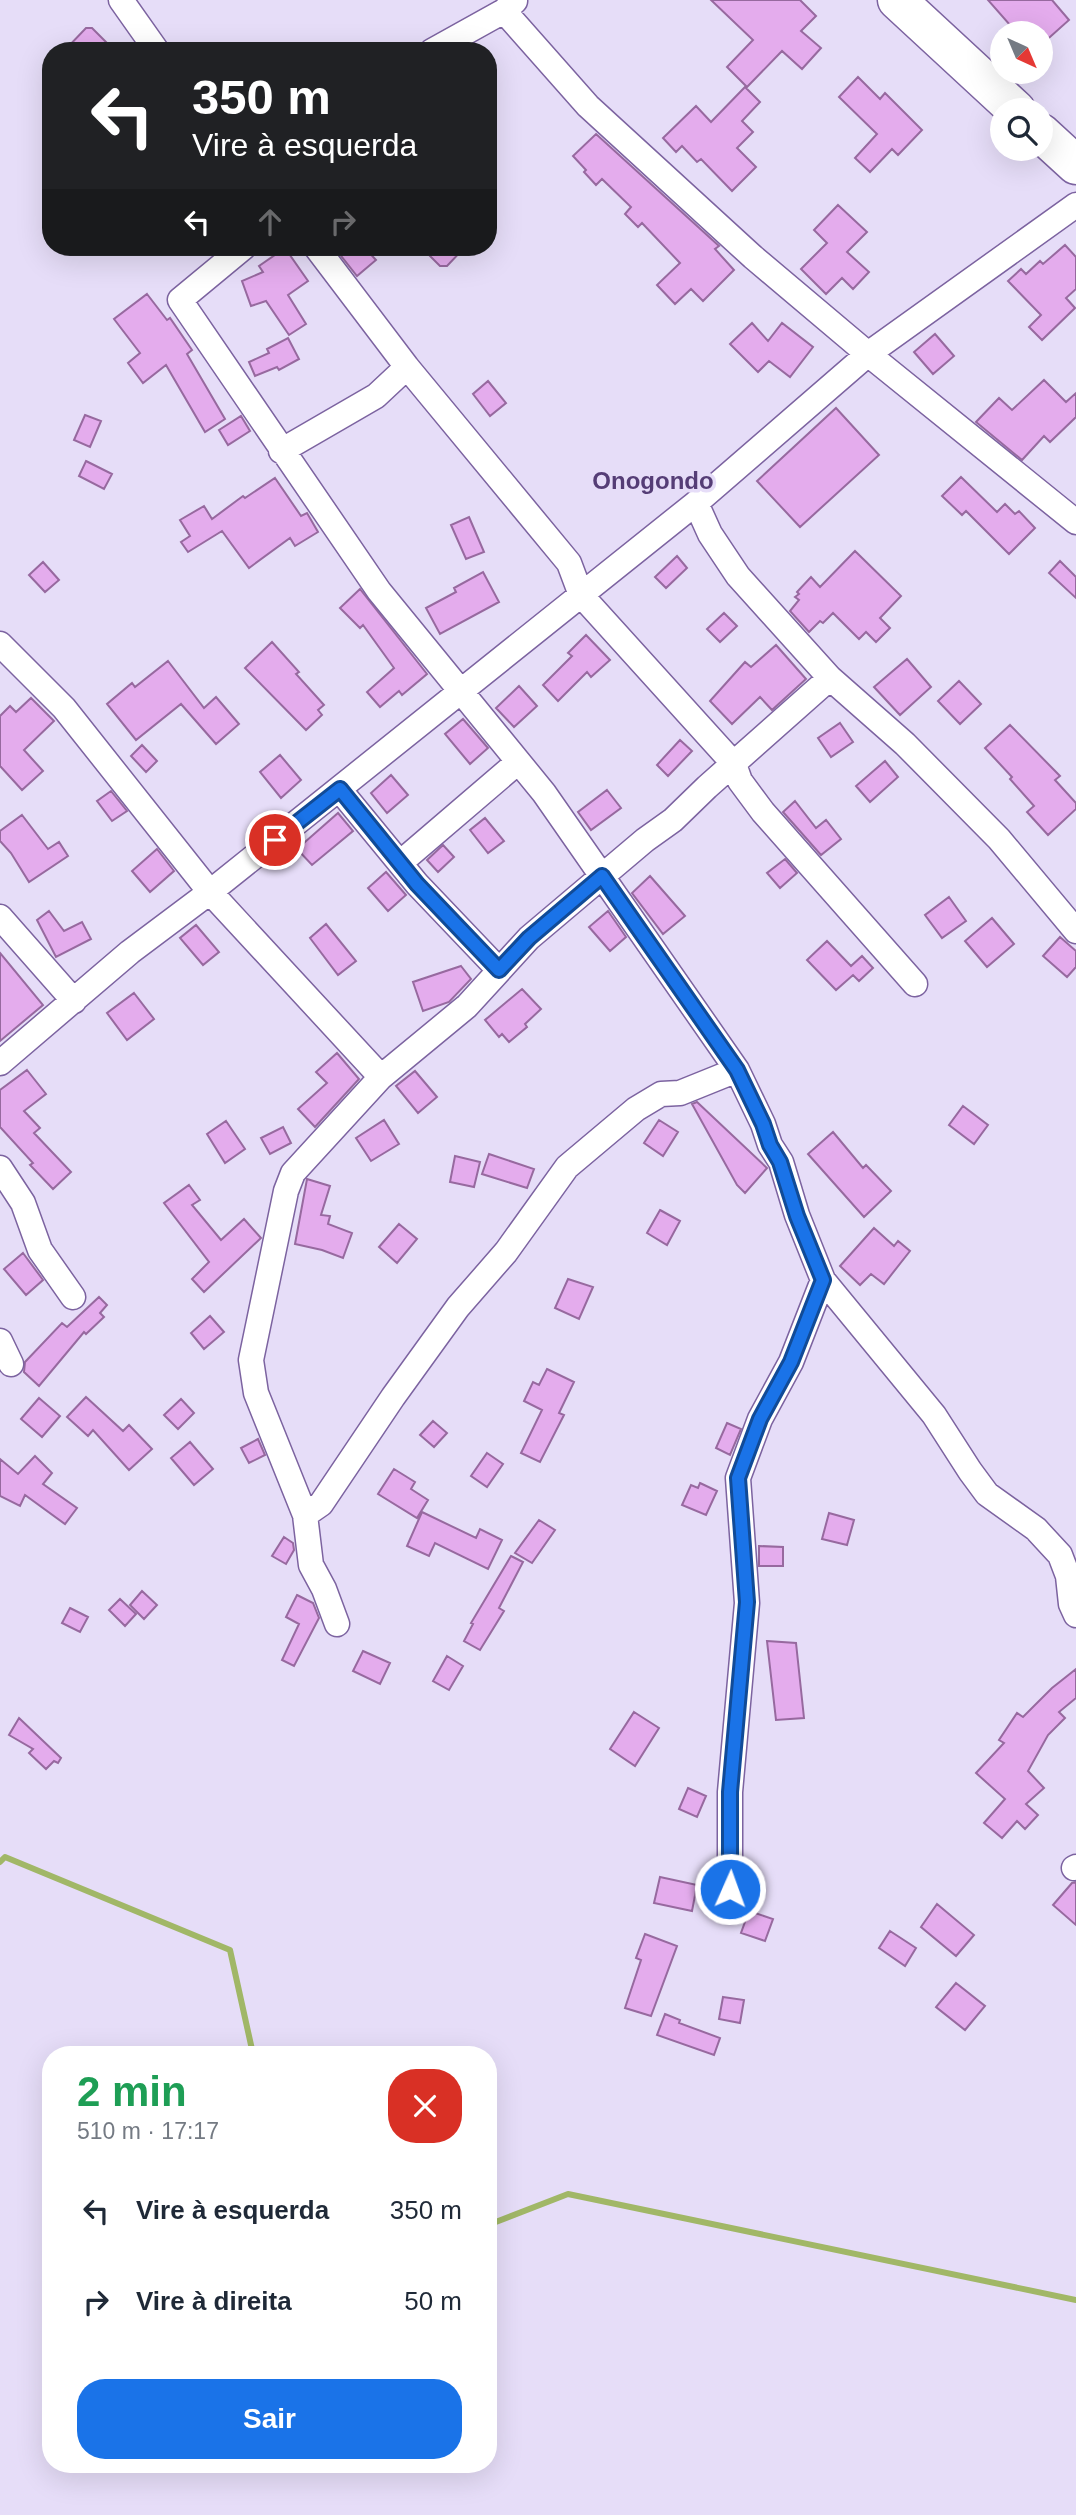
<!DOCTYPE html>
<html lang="pt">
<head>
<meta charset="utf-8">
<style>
  :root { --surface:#fff; --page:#f2f2f3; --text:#1f2937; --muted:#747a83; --accent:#1a73e8 }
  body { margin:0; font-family:Helvetica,sans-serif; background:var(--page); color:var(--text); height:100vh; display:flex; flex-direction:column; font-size:26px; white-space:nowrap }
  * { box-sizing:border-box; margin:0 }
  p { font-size:23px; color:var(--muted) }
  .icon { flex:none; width:38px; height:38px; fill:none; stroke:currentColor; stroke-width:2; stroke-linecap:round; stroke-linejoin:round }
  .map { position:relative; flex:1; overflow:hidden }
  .sheet { position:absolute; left:42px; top:2046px; width:455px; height:427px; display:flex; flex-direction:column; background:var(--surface); border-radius:28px; box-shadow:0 7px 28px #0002 }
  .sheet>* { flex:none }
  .guide { position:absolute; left:42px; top:42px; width:455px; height:214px; border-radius:28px; box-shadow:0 7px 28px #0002; background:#202124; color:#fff; overflow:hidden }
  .needle { width:46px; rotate:136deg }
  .controls { position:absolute; left:990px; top:21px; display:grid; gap:14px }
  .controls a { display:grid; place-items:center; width:63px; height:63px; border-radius:50%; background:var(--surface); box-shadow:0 7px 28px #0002; font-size:35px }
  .pin { position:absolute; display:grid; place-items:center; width:60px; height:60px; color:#fff; margin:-30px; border:4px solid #fff; border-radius:50%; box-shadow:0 2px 7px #0007 }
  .me { position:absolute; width:77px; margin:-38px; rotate:2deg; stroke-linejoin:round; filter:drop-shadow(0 0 5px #0008) }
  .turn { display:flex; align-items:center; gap:24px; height:147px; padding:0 35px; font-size:32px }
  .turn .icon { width:91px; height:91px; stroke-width:2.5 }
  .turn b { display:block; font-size:49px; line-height:60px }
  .lanes { display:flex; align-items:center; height:66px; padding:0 35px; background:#0003; justify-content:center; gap:35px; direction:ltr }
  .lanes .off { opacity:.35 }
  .round { display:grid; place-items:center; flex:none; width:74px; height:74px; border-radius:28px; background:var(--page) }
  .headline { display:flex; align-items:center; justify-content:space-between; height:119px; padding:0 35px }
  h1 { font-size:42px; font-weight:600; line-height:52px; color:#1e9e55 }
  .action { display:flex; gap:14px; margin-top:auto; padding:14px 35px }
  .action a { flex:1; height:80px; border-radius:28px; background:var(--accent); color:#fff; font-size:28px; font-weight:600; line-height:80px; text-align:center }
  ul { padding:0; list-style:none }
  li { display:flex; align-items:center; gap:21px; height:91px; padding:0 35px }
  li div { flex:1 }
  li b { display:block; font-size:26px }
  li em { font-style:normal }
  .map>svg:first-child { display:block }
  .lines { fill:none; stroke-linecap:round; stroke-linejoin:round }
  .stream { stroke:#a1b767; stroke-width:6 }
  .building { fill:#e4aced; stroke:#97699f; stroke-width:2 }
  .minor-casing { stroke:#7c63a0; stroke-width:27 }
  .primary-casing { stroke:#7c63a0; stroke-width:41 }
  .minor { stroke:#fff; stroke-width:24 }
  .primary { stroke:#fff; stroke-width:38 }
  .route-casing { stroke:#114b97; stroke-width:18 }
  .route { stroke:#1a73e8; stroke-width:12 }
  .labels { text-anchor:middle; stroke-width:7; stroke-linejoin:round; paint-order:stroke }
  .quarter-label { font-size:24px; font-weight:bold; fill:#553d76; stroke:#e6ddf8 }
</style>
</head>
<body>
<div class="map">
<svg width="1076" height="2515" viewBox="0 0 1076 2515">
  <rect width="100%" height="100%" fill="#e6ddf8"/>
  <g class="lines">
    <path class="stream" d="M0,1862L5,1857L230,1950L253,2054
      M488,2225L568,2194L1076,2300"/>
  </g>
  <path class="building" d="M711,0H800L816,16L801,31L821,48L802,69L782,51L747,87L727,67L753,40Z
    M988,0H1052L1069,20L1041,45V33H1017Z
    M86,28H92L115,51H64Z
    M858,77L880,99L885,93L922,130L898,155L892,149L870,172L855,158L877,134L839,97Z
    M745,87L760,102L742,121L753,132L737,148L756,167L732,191L701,159L697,162L682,146L676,152L663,138L696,106L711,122Z
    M596,134L719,246L715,249L734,270L703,301L691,289L675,304L657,285L680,263L642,223L638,227L625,214L631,207L602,179L596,185L584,172L586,170L573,156Z
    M838,205L867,232L847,252L869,272L853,289L842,278L826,294L801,269L827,243L814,230Z
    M1065,245L1076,257V289L1066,298L1075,308L1042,340L1029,327L1041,315L1008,281L1021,269L1026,274L1040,261L1043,264Z
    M334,247H364L376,260L357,276Z
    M421,247H465L447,266H440Z
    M285,248L308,281L288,295L306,324L289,335L266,301L251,306L242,281L263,272L259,266Z
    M147,294L167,320L170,318L192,350L187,354L225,419L205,432L166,365L143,383L128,363L140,353L114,319Z
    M752,323L768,341L782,323L813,347L790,377L769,361L758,372L730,344Z
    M935,334L954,356L933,374L914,352Z
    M288,338L299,359L279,370L277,367L255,376L249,362L269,353L267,349Z
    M1044,380L1066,402L1076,393V417L1050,442L1044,436L1022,460L976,422L999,398L1012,410Z
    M488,381L506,403L490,416L473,394Z
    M836,408L879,455L800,527L757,481Z
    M85,415L101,421L90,447L74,440Z
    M241,416L250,431L228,445L219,430Z
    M86,461L112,474L104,489L79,476Z
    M961,477L997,512L1005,504L1015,514L1019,511L1035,528L1009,554L966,511L962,515L942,496Z
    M275,478L301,516L307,513L318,532L295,546L290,538L249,568L222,531L188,552L181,542L190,536L180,520L204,506L212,519L243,496L245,498Z
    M469,517L484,552L466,559L451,525Z
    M855,551L901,596L880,618L890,628L876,642L866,632L859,639L833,613L823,623L820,621L809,632L790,611L799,600L795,597L799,594L797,592L811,577L820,587Z
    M677,556L687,568L666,588L655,577Z
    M1060,561L1076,577V598L1049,573Z
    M43,562L59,580L45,592L29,575Z
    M483,572L499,602L440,634L426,608L456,592L454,588Z
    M360,589L427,674L402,695L399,691L380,707L367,692L394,668L363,625L360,628L340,608Z
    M724,613L737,626L720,642L707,629Z
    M586,635L610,660L591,677L587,672L558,701L543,685L572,656L568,653Z
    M272,642L299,672L296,674L324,705L318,710L322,715L306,730L245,668Z
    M776,645L806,679L772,710L760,697L732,724L710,701L745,662L751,667Z
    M907,659L931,687L900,715L874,687Z
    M168,661L204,708L216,697L239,724L216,744L181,704L136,740L107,704L132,683L135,687Z
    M959,681L981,704L960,724L938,701Z
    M519,686L537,706L514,727L496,708Z
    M31,698L54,721L24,750L43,771L22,790L0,766V716L10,706L16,712Z
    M463,719L488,748L470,764L445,734Z
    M840,723L853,742L831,757L818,738Z
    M1010,725L1060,776L1055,780L1076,803V809L1048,835L1027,812L1034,806L1010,779L1012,777L985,748Z
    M680,740L692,751L668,776L657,765Z
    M142,745L157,761L146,772L131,756Z
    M280,755L301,780L281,798L260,772Z
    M885,761L898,777L870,802L856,786Z
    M391,775L408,795L387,813L371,793Z
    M607,790L621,808L591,830L578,812Z
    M111,791L127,811L112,821L97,801Z
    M795,801L816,828L826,820L841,839L821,855L783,812Z
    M338,813L353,831L312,865L297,849Z
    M22,815L48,849L59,842L68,856L29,882L11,853L0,841V831Z
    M485,818L504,841L488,853L470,830Z
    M443,845L454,857L438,872L427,860Z
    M157,849L174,871L150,892L132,871Z
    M785,859L797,873L780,888L767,873Z
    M386,872L406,895L388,911L368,888Z
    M650,876L685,916L663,934L632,893Z
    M949,897L966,921L942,938L925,915Z
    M49,911L64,931L82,922L91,939L56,957L37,920Z
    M608,911L626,937L610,951L589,927Z
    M992,918L1014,944L987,967L965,941Z
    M326,924L356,961L338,975L310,938Z
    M196,925L219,952L203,965L180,938Z
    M1060,937L1076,951V967L1067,977L1043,956Z
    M827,941L851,966L862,956L873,968L859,981L853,975L836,990L807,960Z
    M0,953L43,1005L0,1041Z
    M461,966L471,979L449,1002L423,1011L413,982Z
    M522,989L541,1009L525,1024L527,1027L509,1042L502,1034L499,1037L485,1020Z
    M134,993L154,1019L127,1040L107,1013Z
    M337,1053L359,1079L315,1127L298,1109L327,1083L316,1072Z
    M27,1070L46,1094L24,1111L40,1128L34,1133L71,1172L53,1189L30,1165L33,1163L0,1127V1090Z
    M415,1071L437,1097L418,1113L396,1086Z
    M697,1102L767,1168L745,1193L737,1185L692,1104Z
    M963,1106L988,1125L974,1144L949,1125Z
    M384,1120L399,1144L371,1161L356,1138Z
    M659,1120L678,1132L663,1156L644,1143Z
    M226,1121L245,1149L225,1163L207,1134Z
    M283,1127L291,1143L270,1154L261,1138Z
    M833,1132L863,1168L866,1165L891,1191L864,1217L808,1154Z
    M489,1154L534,1169L527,1188L482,1174Z
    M455,1156L480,1162L474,1187L450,1182Z
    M307,1179L330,1186L321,1215L330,1216L328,1224L352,1233L343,1258L322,1250L295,1244Z
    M189,1185L200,1200L192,1205L221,1240L244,1219L261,1238L204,1292L192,1279L209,1262L164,1203Z
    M660,1210L680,1221L667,1245L647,1233Z
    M399,1224L417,1239L397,1263L379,1247Z
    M874,1228L894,1246L898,1241L910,1251L884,1284L871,1274L860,1285L840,1266Z
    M23,1253L43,1280L26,1295L4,1269Z
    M568,1279L593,1287L579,1319L555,1308Z
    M99,1297L107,1305L100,1313L104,1317L86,1334L84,1332L39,1386L24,1372L25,1362L62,1323L67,1327Z
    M210,1316L224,1332L204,1349L191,1333Z
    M547,1369L574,1382L559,1413L564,1415L540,1462L521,1453L542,1410L524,1401L533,1382L539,1385Z
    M86,1397L123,1431L129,1425L152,1449L129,1470L93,1430L88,1436L67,1417Z
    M39,1398L60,1416L42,1437L21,1419Z
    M181,1399L194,1413L178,1429L164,1415Z
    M433,1421L447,1433L434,1447L420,1435Z
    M727,1423L741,1429L730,1455L716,1448Z
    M258,1439L265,1455L249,1463L241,1448Z
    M190,1442L213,1469L194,1485L171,1458Z
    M487,1453L503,1464L487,1487L471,1476Z
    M35,1456L52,1473L43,1484L77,1508L65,1524L25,1495L20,1506L0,1496V1459L18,1474Z
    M394,1469L415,1482L411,1489L428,1500L417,1518L378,1494Z
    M700,1483L717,1491L706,1515L682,1505L691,1485L698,1488Z
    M422,1512L476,1538L480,1529L502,1540L488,1569L435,1543L429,1556L407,1546Z
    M829,1513L854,1520L847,1545L822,1539Z
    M539,1520L555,1530L532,1563L515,1553Z
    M284,1537L293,1543L294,1550L286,1564L272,1556Z
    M759,1546L783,1547V1566H759Z
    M511,1556L523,1562L499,1608L504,1611L480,1650L464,1641L473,1624L471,1623Z
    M142,1591L157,1605L144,1619L130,1605Z
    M297,1595L313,1603L319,1618L294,1666L282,1660L299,1624L286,1617Z
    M120,1599L136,1614L125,1626L109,1610Z
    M70,1608L88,1617L80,1632L62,1623Z
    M767,1641L796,1643L804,1718L776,1720Z
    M363,1651L390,1663L380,1684L353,1671Z
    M447,1656L463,1666L449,1690L433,1681Z
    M1076,1669V1698L1059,1712L1065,1718L1048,1735L1028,1771L1044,1788L1026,1804L1038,1815L1025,1829L1017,1821L1002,1838L984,1823L1005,1799L976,1773L1004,1743L999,1740L1017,1713L1023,1717L1052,1688Z
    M634,1712L659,1728L635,1766L610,1749Z
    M19,1718L61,1758L58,1763L54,1761L46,1769L29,1753L33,1749L9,1735Z
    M688,1788L706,1796L697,1817L679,1809Z
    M660,1877L697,1885L692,1911L654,1903Z
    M1076,1882V1925L1053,1905L1072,1883Z
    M937,1904L974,1935L956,1956L921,1927Z
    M749,1911L773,1919L765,1941L741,1933Z
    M890,1931L916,1948L905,1966L879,1948Z
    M645,1934L677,1946L651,2016L625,2008L641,1960L636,1958Z
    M956,1983L985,2006L965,2030L936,2007Z
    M723,1997L744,2000L740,2023L719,2019Z
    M665,2014L680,2020L679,2023L720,2038L714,2055L657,2035Z"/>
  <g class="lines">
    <defs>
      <path id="minor" d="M121,0L157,51
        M504,11L588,106L753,257L868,354L1076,522
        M432,51L504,11L515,1
        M244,247L180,300L379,591L544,793L737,1070L763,1124L770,1145L781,1162L797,1215L823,1280L934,1415L970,1471L987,1494L1036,1529L1060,1555L1068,1576L1071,1604L1076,1615
        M316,247L407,367L569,563L581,595L734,764L740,781L763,812L915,984
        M281,451L376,396L407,367
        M696,503L710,534L738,576L830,678L905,744L999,839L1076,931
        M0,644L64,708L210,892L381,1077
        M339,789L417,884L499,970
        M400,863L518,762
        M0,917L74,1001
        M0,1063L130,952L210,892L696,503L868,354L1076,205
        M0,1168L23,1203L40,1250L73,1297
        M0,1341L11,1364
        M305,1515L321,1504L393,1397L458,1307L506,1252L567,1167L636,1109L661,1094L680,1093L737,1070
        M337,1624L324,1589L311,1565L305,1515L256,1393L251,1360L286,1191L293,1173L381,1077L467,1006L529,938L645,840L673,820L707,787L830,678
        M1074,1868L1076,1867
        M730,1890V1792L747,1603L738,1478L760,1419L791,1362L823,1280"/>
      <path id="primary" d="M897,0L1016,110
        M1041,133L1076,165"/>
    </defs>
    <use href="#minor" class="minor-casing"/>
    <use href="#primary" class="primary-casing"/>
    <use href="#minor" class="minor"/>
    <use href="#primary" class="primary"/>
  </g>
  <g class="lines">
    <defs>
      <path id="route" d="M275,840L340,789L417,884L499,970L529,938L602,876L737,1070L763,1124L770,1145L780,1162L797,1216L823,1280L791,1362L760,1419L738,1478L747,1602L730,1792V1889"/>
    </defs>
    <use href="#route" class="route-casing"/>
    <use href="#route" class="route"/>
  </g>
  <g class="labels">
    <g class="quarter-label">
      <text x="653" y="489">Onogondo</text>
    </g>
  </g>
</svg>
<div class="controls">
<a><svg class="needle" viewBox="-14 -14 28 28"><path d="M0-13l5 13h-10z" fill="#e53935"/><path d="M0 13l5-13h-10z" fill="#747a83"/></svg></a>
<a><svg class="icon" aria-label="search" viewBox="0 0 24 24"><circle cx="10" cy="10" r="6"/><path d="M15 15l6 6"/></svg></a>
</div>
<div class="pin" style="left:275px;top:840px;background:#d93025"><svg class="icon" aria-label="arrive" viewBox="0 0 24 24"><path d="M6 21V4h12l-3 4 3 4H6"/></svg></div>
<svg class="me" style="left:730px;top:1889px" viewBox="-20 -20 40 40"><circle r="17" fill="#1a73e8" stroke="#fff" stroke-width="3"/><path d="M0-11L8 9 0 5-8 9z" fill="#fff"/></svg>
<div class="guide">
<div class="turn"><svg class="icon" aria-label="left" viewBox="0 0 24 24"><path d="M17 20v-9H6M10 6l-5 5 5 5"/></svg><div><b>350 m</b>Vire à esquerda</div></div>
<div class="lanes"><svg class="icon" aria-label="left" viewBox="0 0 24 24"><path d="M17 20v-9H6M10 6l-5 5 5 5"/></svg><svg class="icon off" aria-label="ahead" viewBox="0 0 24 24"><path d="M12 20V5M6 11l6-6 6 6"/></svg><svg class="icon off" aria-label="right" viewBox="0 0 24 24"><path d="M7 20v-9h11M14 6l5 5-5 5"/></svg></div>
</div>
<section class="sheet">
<div class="headline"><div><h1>2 min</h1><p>510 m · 17:17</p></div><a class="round" style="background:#d93025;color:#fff"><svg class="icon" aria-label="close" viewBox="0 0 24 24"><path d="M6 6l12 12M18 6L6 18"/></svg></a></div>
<ul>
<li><svg class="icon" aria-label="left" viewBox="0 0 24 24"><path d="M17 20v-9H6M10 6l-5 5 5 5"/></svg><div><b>Vire à esquerda</b></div><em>350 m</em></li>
<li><svg class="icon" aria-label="right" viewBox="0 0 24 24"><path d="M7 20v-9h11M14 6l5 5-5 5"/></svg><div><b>Vire à direita</b></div><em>50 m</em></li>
</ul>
<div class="action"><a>Sair</a></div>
</section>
</div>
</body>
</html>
